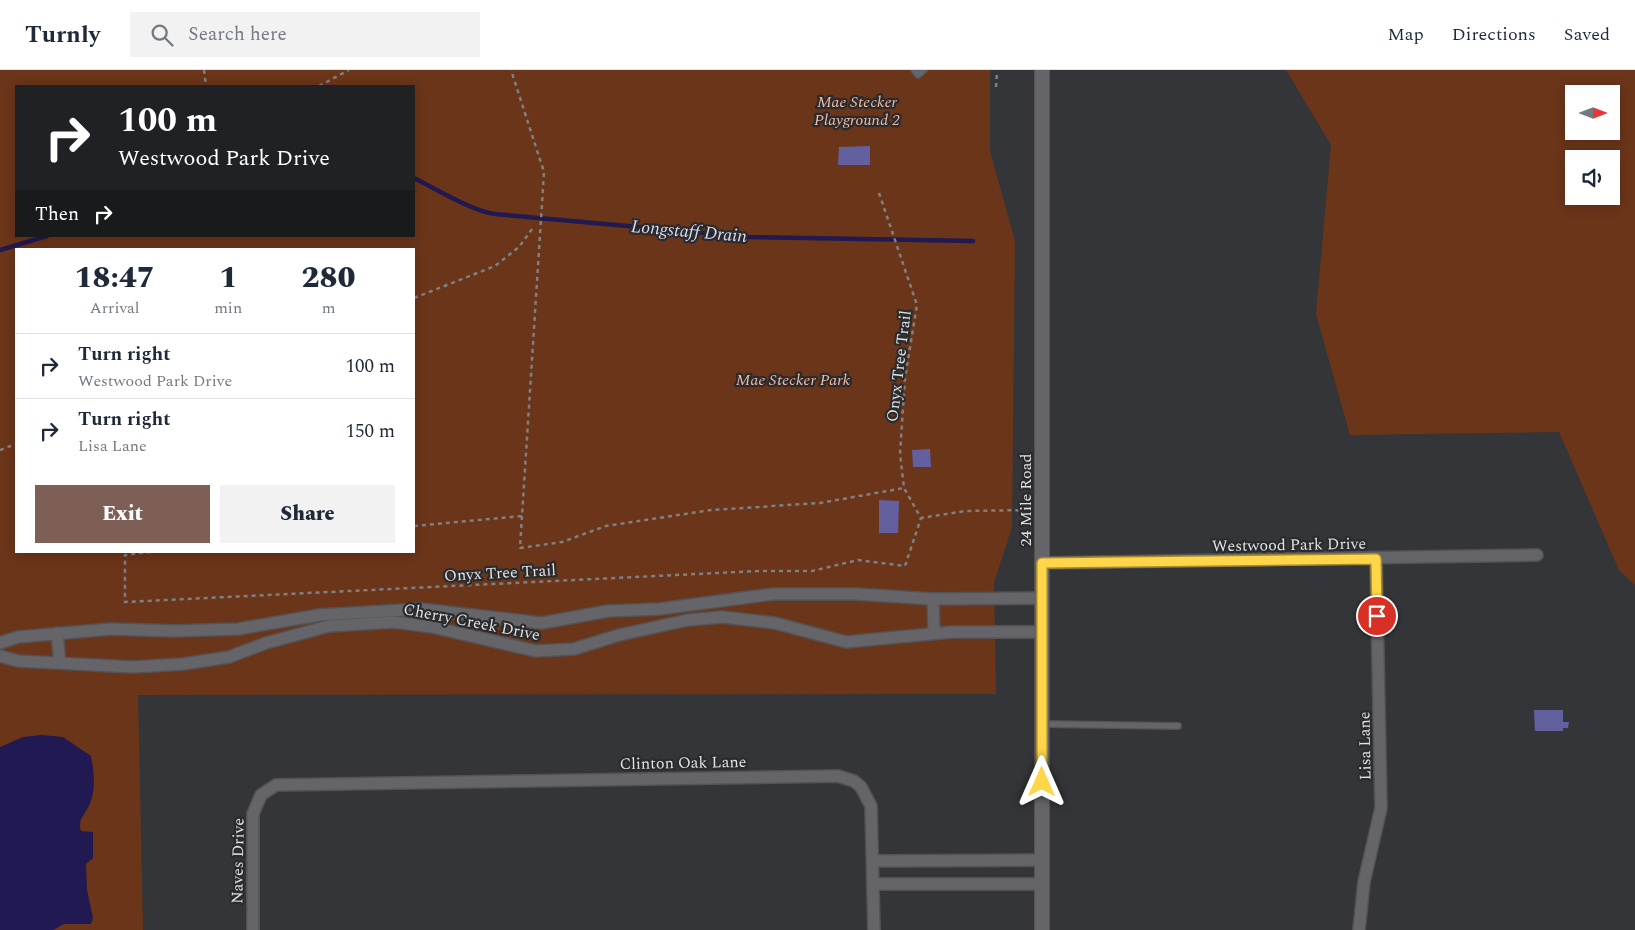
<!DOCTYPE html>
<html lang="en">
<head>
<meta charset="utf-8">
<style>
  :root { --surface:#fff; --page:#f2f2f3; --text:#1f2937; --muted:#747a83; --line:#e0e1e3; --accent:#7d5f56 }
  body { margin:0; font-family:Spectral,serif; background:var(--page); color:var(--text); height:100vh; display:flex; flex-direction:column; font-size:19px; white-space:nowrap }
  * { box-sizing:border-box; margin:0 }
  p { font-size:16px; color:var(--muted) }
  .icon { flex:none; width:28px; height:28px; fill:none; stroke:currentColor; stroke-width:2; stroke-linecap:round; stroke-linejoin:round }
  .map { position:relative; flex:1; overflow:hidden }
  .details { position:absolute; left:15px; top:178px; width:400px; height:305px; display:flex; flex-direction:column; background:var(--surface); border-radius:0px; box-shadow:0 2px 12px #0003 }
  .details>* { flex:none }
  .guide { position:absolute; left:15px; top:15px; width:400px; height:152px; border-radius:0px; box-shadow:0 2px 12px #0003; background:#202124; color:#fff; overflow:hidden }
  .needle { width:32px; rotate:90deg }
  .fabs { position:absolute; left:1565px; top:15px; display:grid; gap:10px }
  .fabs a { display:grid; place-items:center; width:55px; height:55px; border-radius:0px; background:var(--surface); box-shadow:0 2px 12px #0003; font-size:25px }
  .pin { position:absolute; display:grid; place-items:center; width:42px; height:42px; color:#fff; margin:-21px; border:2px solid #fff; border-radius:50%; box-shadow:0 1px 5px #0007 }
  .me { position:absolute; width:55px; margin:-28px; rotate:0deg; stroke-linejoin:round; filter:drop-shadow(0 0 4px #0008) }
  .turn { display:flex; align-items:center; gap:18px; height:105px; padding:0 20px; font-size:22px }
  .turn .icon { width:65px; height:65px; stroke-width:2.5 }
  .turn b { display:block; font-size:35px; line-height:42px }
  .then { display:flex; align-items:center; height:48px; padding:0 20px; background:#0003; gap:10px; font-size:19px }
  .eta { display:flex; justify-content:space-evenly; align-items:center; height:85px; text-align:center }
  .eta b { font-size:30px; font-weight:800; line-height:35px }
  .cta { display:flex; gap:10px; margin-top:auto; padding:10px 20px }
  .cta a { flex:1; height:58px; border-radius:0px; background:var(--accent); color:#fff; font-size:20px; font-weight:800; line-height:58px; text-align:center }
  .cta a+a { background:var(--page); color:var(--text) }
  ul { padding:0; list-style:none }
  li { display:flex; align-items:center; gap:15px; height:65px; padding:0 20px; border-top:1px solid var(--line) }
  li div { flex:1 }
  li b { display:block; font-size:19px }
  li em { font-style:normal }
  header { display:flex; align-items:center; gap:30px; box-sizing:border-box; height:70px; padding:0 25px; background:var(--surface); border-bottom:1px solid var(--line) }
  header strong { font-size:24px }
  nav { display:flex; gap:28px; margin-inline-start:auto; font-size:18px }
  .search { width:350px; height:45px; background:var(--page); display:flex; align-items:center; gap:12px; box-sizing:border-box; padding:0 18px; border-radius:0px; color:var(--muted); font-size:19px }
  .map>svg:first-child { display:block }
  .green { fill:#6b3519; fill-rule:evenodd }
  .water { fill:#211951 }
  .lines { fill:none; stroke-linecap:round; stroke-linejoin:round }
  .stream { stroke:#211951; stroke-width:4.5 }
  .building { fill:#62609f }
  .service-casing { stroke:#535356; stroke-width:8 }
  .minor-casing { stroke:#535356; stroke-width:14 }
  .tertiary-casing { stroke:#535356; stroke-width:16 }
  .path { stroke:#7f8082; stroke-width:2.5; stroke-dasharray:4 4; stroke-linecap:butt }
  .service { stroke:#656569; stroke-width:5.5 }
  .minor { stroke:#656569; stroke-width:11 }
  .tertiary { stroke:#656569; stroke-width:14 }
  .route-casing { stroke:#a68a30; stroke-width:12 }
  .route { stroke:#ffd54a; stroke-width:9 }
  .labels { text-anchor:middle; stroke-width:4.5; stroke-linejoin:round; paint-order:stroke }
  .park-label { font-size:16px; font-style:italic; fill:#f4baa0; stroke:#2a2b2e }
  .street-label { font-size:16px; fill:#e1e1e3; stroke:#2a2b2e }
  .water-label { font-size:18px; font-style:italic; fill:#dcdcef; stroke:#2a2b2e }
</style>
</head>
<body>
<header>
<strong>Turnly</strong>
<div class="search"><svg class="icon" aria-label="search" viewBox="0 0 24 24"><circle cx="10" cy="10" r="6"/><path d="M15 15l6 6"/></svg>Search here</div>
<nav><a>Map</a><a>Directions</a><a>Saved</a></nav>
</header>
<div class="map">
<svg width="1635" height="860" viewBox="0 0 1635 860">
  <rect width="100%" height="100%" fill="#343538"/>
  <path class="green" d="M0,0H990V81L1015,171L1012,457L994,513L996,624L138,625L143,860H0ZM16,16H414V166H16ZM16,179H414V481H16Z
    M1286,0H1635V515L1619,500L1559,362L1350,365L1316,244L1331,75ZM1574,24H1611V61H1574ZM1574,89H1611V126H1574Z"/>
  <path class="water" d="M42,665L63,667L91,686C94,701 96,719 90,733C86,744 77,749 81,761L93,762V788L86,794L87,820L93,848L91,854H64L53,860H0V677L23,667Z"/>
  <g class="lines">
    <path class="stream" d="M414,108C436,119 472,141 495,144L749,167L973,171
      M0,180L47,166"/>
  </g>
  <path class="building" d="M870,76V95H838L839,77Z
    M930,379L931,397H913L912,380Z
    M879,430L899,431L898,463H879Z
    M1534,640H1563V652H1569L1568,658H1563V661H1535Z"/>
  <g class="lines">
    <defs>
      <path id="service" d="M914,0L918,5L924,0
        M1042,654L1178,656"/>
      <path id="minor" d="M1042,493L1537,485
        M933,529L934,563
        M57,563L60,593
        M0,573L18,567L111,559L174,561L238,559L319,545L421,539L542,553L608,541L659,539L773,524H856L933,529L1042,528
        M0,586L18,591L133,597L183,594L229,587L266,573L329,556L394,552L432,557L536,581L574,579L619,565L688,550L722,547L775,553L846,572L952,562H1042
        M874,791L1042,790
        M874,814H1042
        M253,860V744L261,725L276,715L838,706L854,711L861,717L871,736L874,860
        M1359,860L1364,812L1381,738L1376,489"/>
      <path id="tertiary" d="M1042,0V860"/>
    </defs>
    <use href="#service" class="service-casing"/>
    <use href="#minor" class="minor-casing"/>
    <use href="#tertiary" class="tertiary-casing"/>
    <path class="path" d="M204,0L206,16
      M319,16L349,0
      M996,17L997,3
      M879,123L917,235L905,308L900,384L904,418L921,448L965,441L1029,440
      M414,228L495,196L519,177L532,159
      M0,380L16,374
      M522,446L520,478L562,472L606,456L711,440L820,433L904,418
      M414,456L522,446L544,102L511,0
      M159,481L125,485V532L758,501H812L858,490L905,496L921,448"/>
    <use href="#service" class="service"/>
    <use href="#minor" class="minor"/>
    <use href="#tertiary" class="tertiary"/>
  </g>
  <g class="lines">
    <defs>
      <path id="route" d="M1042,712V493L1376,489L1377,546"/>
    </defs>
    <use href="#route" class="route-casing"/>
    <use href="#route" class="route"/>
  </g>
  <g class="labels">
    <g class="park-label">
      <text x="857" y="37">Mae Stecker<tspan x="857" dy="18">Playground 2</tspan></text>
      <text x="793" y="315">Mae Stecker Park</text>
    </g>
    <g class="street-label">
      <text transform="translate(898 296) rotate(-83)" y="6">Onyx Tree Trail</text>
      <text transform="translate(1025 430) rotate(-90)" y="6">24 Mile Road</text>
      <text transform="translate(1289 474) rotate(-1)" y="6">Westwood Park Drive</text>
      <text transform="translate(500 502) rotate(-3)" y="6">Onyx Tree Trail</text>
      <text transform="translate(472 551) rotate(11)" y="6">Cherry Creek Drive</text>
      <text transform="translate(1364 676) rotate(-91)" y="6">Lisa Lane</text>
      <text transform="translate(683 692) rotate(-1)" y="6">Clinton Oak Lane</text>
      <text transform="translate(237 791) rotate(-89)" y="6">Naves Drive</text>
    </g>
    <g class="water-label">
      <text transform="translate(689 161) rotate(5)" y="6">Longstaff Drain</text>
    </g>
  </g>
</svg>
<div class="fabs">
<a><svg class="needle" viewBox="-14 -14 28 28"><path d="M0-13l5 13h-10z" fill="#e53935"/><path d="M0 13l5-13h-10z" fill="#747a83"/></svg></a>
<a><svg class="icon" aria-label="sound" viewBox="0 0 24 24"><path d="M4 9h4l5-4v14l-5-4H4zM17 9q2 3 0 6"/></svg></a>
</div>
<div class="pin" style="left:1377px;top:546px;background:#d93025"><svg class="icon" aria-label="arrive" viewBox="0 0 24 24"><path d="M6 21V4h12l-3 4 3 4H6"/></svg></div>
<svg class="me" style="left:1042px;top:712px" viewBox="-20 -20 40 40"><path d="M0-17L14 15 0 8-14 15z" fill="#ffd54a" stroke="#fff" stroke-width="4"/></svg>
<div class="guide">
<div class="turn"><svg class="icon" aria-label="right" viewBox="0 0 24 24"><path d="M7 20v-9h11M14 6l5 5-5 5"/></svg><div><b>100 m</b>Westwood Park Drive</div></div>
<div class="then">Then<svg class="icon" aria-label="right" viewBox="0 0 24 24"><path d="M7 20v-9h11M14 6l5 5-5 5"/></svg></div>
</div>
<section class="details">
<div class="eta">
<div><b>18:47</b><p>Arrival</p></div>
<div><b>1</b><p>min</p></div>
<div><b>280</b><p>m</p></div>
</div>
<ul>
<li><svg class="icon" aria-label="right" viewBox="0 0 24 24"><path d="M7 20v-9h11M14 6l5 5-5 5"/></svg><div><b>Turn right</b><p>Westwood Park Drive</p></div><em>100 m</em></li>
<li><svg class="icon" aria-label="right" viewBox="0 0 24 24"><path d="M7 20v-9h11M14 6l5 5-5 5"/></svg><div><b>Turn right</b><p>Lisa Lane</p></div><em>150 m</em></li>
</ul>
<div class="cta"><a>Exit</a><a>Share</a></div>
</section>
</div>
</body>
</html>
